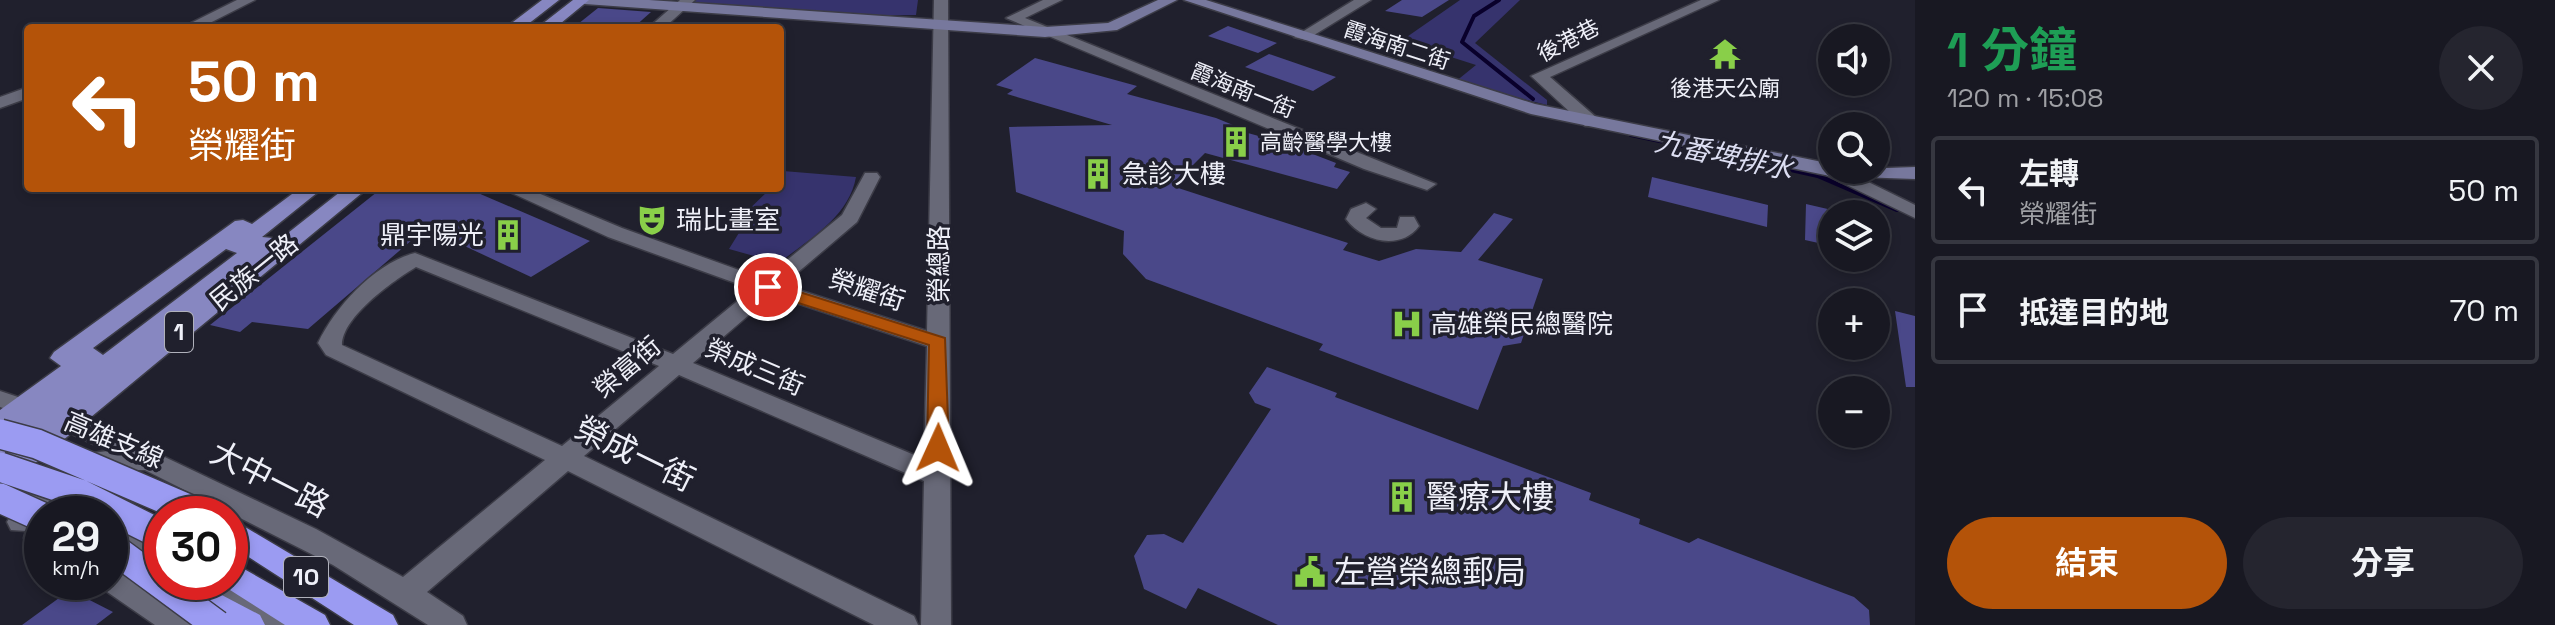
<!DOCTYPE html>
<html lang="zh-TW">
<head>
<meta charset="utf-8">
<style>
  :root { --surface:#181822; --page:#25252f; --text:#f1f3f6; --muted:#9fa0a5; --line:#363740; --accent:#b45309 }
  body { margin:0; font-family:"Space Grotesk","Noto Sans TC",sans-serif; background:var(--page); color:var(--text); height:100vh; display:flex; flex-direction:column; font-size:30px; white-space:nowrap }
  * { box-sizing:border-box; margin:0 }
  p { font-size:26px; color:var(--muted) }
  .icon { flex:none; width:44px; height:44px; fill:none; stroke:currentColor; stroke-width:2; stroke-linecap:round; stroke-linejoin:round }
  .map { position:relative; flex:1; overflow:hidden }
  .panel { display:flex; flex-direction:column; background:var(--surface); width:640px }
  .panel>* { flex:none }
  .hud { position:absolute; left:24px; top:24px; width:760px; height:168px; border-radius:8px; box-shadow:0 4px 12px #0003,0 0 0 2px var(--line); background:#b45309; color:#fff; overflow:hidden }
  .fabs { position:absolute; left:1818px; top:24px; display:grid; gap:16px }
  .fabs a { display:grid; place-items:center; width:72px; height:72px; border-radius:50%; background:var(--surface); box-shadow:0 4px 12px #0003,0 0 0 2px var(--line); font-size:40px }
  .speed { position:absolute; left:24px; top:496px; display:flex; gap:16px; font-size:40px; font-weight:700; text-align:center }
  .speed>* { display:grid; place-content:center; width:104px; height:104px; border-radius:50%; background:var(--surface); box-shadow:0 4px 12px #0003,0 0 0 2px var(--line); line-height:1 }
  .speed small { font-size:20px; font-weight:400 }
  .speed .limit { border:12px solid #d22; background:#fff; color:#111 }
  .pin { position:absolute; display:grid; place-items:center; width:68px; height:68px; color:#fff; margin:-34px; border:4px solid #fff; border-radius:50%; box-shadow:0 2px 8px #0007 }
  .me { position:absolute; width:88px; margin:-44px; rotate:1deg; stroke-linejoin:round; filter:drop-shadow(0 0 6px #0008) }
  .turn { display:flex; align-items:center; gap:28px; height:168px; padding:0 32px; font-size:36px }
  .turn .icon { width:104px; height:104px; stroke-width:2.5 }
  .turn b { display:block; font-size:56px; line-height:68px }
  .round { display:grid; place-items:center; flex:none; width:84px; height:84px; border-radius:42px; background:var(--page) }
  .summary { display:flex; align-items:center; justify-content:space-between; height:136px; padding:0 32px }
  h1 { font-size:48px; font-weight:700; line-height:60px; color:#1e9e55 }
  .action { display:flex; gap:16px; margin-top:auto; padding:16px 32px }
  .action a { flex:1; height:92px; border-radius:48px; background:var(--accent); color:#fff; font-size:32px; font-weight:700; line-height:92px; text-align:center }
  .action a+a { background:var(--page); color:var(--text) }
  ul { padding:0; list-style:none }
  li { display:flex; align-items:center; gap:24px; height:108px; margin:0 16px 12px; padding:0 16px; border:4px solid var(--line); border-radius:8px }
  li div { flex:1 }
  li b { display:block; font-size:30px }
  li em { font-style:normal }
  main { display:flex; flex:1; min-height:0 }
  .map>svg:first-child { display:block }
  .green { fill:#36336d }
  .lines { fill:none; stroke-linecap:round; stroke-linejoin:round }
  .stream-far1 { stroke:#09002b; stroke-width:4 }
  .stream { stroke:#09002b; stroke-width:6 }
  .building { fill:#4a4889 }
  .street-casing { stroke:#3c3c47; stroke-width:3 }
  .secondary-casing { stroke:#3c3c47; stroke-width:3 }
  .primary-casing { stroke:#3c3c47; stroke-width:3 }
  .highway-casing { stroke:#3c3c47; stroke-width:3 }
  .street { fill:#686978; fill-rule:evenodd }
  .secondary { fill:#77789d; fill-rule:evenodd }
  .primary { fill:#8787c1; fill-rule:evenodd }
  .highway { fill:#9b9bf2; fill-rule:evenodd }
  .highway-bridge-casing { stroke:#3c3c47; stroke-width:32; stroke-linecap:butt }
  .highway-bridge { stroke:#9b9bf2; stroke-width:29 }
  .route { fill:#b45309; stroke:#753606; stroke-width:2 }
  .labels { text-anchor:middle; stroke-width:7; stroke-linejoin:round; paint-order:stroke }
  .far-street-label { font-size:22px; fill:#eeeff8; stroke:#20202d }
  .far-poi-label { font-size:22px; fill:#eeeff8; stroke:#20202d }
  .shield { fill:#20202d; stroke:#b0b1bb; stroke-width:2 }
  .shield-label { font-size:24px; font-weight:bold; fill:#eeeff8 }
  .poi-label { font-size:26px; fill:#eeeff8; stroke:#20202d; text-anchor:start }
  .street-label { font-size:26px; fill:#eeeff8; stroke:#20202d }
  .water-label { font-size:28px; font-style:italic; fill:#dcdef2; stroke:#20202d }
  .near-street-label { font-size:32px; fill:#eeeff8; stroke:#20202d }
  .near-poi-label { font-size:32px; fill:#eeeff8; stroke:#20202d; text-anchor:start }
</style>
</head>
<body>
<main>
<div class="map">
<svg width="1915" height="625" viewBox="0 0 1915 625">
  <rect width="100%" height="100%" fill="#20202d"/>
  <path class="green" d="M694,0H918L916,15L841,16L687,6Z
    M1460,0H1520L1475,43L1547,100V105L1455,82L1476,65L1401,41Z
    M783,171L856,177C849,217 809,239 779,263L729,249L745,223L740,218L771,188H780Z"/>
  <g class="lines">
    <path class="stream-far1" d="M1499,0L1474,16L1462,42L1533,99
      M1631,135L1731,156"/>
    <path class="stream" d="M1722,154L1818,175L1897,209"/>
  </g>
  <path class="building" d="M1402,0H1449L1422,17L1385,11Z
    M598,8L651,12L633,28H573Z
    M1228,26L1277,43L1258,53L1208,36Z
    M1269,54L1336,77L1313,91L1245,67Z
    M1035,58L1137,86L1127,94L1216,118L1233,125L1230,128L1284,143L1336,163L1334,167L1350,172L1337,189L1205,153L1172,186L1348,243L1343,250L1379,261L1416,249L1461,252L1494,213L1513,219L1478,260L1543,279L1521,343L1503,346L1478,410L1319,350L1323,344L1146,279L1123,254L1124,231L1016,192L1009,127L1112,125L1007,94L1013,90L996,85Z
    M1652,177L1768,205L1767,227L1648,197Z
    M382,188H442L478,193L590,241L531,277L426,228L308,329L252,322L240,332L210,325Z
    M1806,204L1832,210V246L1805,240Z
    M1895,311L1915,316V387H1906Z
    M1267,367L1337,393L1335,397L1591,493L1589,500L1640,519L1639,524L1689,543L1698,538L1854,597L1869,610L1870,625H1278L1198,588L1186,609L1144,589L1134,556L1147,535L1164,534L1183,543L1271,409L1255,403L1249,393Z
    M70,590L113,612L96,625H22Z"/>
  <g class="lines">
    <defs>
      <path id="street" d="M237,0H255L200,28H181Z
        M680,0H695L664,28H648Z
        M934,0H948L951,625H921L924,481L679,375L584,456L914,616L918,625H874L568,471L427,592L463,616L467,625H428L333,565L145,470H103L80,477L53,496L37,518H42V552L28,546L24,538L26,531L11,530L7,522C29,481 60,455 108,451L50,424L0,407V391L87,420L316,529L403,577L545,460L326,355L318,343C335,307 375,263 415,253L673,354L752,289L608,237L501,188H526L622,228L764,279L842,215L865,173H877L880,177L857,222L783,285L927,331ZM416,267L659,366L562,446L342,345C342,317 393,281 416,267ZM772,295L927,346L924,459L693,363Z
        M1043,0H1062L1025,18L1436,184L1427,190L1364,169L1006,18Z
        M1354,0H1371L1306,40L1294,37Z
        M1701,0H1719L1550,77L1597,118V126H1585L1531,76Z
        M28,87V98L0,108V97Z
        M1832,165V170H1844L1915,205V218L1824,174V166Z
        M1366,203L1376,209L1366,218L1381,228H1397L1400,217H1414L1419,226C1401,251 1363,242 1346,219L1351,209Z
        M110,521L162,542V565L110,544Z
        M110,567C137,576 180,599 192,625H155L100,587L97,582H110Z
        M230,579L289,616L293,625H253L201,590L196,582H230Z"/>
      <path id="secondary" d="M578,0H649L1045,27L1108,23L1158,0H1177L1117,30L1045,37L585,4Z
        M1184,0H1206L1535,104L1832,164V170L1915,167V179L1830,176L1531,114Z"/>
      <path id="primary" d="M542,0H559L523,28H505Z
        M573,0H589L555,28H537Z
        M300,188H323L262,237L272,238L274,244L345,188H368L10,484L0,487V460L8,454L0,455V410L61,366L50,358L54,352L235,221L243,220L252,224ZM226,249L237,253L103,355L93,348Z"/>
      <path id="highway" d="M230,518L393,615L398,625H354L230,545Z
        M230,561L325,615L330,625H285L219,583L230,582Z
        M171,582H197L260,615L265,625H218L172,599L167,590Z"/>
    </defs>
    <use href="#street" class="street-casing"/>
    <use href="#secondary" class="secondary-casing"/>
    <use href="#primary" class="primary-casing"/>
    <use href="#highway" class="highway-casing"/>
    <use href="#street" class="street"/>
    <use href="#secondary" class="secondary"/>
    <use href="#primary" class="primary"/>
    <use href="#highway" class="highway"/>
    <defs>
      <path id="highway-bridge" d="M0,434L37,444L200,514
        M0,467L80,494L162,535
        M0,498L42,517
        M110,546L217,625"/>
    </defs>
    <use href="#highway-bridge" class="highway-bridge-casing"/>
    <use href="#highway-bridge" class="highway-bridge"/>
  </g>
  <path class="route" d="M768,282L945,338L949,448L946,454L938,456L927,448L929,345L761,291L759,287Z"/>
  <defs>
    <symbol id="temple-bare" viewBox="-9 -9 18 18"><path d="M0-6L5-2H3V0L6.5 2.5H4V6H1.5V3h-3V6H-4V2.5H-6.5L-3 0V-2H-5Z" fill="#89cf49" stroke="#20202d" stroke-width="2.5" paint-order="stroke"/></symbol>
    <symbol id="building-bare" viewBox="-9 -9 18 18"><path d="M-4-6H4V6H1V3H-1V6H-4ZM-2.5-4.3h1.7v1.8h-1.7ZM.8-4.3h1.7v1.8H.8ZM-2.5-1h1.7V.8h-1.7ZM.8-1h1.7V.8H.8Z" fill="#89cf49" stroke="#20202d" stroke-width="2.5" paint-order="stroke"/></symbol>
    <symbol id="theatre-bare" viewBox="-9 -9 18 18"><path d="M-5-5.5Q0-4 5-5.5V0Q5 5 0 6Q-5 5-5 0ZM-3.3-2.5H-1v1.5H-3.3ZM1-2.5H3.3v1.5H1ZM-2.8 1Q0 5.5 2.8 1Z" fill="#89cf49" stroke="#20202d" stroke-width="2.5" paint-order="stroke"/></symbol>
    <symbol id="hospital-bare" viewBox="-9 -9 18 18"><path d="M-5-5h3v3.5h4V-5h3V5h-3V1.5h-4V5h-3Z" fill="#89cf49" stroke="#20202d" stroke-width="2.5" paint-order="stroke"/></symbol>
    <symbol id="civic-bare" viewBox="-9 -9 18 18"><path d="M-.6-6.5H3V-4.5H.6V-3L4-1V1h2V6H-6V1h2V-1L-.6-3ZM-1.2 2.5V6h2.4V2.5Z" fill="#89cf49" stroke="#20202d" stroke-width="2.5" paint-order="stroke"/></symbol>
  </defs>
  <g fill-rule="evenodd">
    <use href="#temple-bare" x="1703" y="32" width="44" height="44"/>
    <use href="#building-bare" x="1214" y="120" width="44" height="44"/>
    <use href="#building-bare" x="1076" y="152" width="44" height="44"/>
    <use href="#theatre-bare" x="630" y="198" width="44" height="44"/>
    <use href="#building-bare" x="486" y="213" width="44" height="44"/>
    <use href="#hospital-bare" x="1385" y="302" width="44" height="44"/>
    <use href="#building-bare" x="1380" y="475" width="44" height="44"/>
    <use href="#civic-bare" x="1288" y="550" width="44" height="44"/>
  </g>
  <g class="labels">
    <g class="far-street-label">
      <text transform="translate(1568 40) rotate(-27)" y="8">後港巷</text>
      <text transform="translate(1397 45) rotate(18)" y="8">霞海南二街</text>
      <text transform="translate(1243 90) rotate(22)" y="8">霞海南一街</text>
    </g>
    <g class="far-poi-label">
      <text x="1725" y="96">後港天公廟</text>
      <text x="1260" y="150" text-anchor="start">高齡醫學大樓</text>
    </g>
    <g class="shield">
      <rect x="165" y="312" width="28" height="40" rx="6"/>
      <rect x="284" y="557" width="44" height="40" rx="6"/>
    </g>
    <g class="shield-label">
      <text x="179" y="340">1</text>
      <text x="306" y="585">10</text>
    </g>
    <g class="poi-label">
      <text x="1122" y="183">急診大樓</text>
      <text x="676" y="229">瑞比畫室</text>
      <text x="484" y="244" text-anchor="end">鼎宇陽光</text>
      <text x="1431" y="333">高雄榮民總醫院</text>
    </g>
    <g class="street-label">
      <text transform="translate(939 264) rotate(-90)" y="9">榮總路</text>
      <text transform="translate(254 272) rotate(-39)" y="9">民族一路</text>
      <text transform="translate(867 290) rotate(18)" y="9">榮耀街</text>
      <text transform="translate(627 367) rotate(-40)" y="9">榮富街</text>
      <text transform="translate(755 367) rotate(23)" y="9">榮成三街</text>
      <text transform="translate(114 440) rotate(23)" y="9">高雄支線</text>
    </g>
    <g class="water-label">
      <text transform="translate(1724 155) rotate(12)" y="10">九番埤排水</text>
    </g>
    <g class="near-street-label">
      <text transform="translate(635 454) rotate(26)" y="11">榮成一街</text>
      <text transform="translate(270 479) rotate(27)" y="11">大中一路</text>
    </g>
    <g class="near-poi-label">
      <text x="1426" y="508">醫療大樓</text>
      <text x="1334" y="583">左營榮總郵局</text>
    </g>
  </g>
</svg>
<div class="fabs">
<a><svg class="icon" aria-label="sound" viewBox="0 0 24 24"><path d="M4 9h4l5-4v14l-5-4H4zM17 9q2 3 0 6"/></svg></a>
<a><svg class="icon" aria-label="search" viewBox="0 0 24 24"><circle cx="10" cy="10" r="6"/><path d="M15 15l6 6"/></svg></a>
<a><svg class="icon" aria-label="layers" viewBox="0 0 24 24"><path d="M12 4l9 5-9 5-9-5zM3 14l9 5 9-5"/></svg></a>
<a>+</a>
<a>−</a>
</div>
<div class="speed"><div>29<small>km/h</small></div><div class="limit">30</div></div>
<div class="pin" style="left:768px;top:287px;background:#d93025"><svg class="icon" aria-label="arrive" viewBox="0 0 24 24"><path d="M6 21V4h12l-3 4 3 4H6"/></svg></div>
<svg class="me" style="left:938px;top:448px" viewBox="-20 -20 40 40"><path d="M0-17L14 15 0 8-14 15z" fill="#b45309" stroke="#fff" stroke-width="4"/></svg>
<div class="hud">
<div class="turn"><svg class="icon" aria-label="left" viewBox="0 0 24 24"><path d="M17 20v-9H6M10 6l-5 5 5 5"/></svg><div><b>50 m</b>榮耀街</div></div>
</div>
</div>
<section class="panel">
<div class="summary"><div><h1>1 分鐘</h1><p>120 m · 15:08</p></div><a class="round"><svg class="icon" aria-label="close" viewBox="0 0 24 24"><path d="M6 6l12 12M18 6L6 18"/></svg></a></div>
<ul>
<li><svg class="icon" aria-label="left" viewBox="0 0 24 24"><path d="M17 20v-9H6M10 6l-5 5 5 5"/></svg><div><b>左轉</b><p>榮耀街</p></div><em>50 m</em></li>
<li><svg class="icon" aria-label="arrive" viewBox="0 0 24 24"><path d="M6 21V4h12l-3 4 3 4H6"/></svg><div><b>抵達目的地</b></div><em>70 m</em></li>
</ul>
<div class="action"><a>結束</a><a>分享</a></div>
</section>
</main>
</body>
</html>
